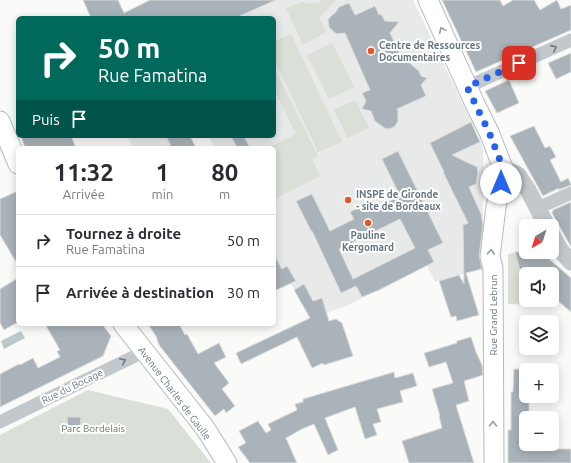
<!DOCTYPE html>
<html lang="fr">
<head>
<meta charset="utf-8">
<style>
  :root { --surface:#fff; --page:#f7f7f7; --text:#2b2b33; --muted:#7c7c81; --line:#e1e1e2 }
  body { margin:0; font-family:Ubuntu,sans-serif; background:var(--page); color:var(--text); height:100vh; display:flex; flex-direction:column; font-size:15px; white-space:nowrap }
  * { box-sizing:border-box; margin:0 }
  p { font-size:13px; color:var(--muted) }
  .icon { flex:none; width:22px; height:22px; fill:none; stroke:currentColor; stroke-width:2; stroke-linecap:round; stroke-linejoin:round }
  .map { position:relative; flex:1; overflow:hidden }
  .sheet { position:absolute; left:16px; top:146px; width:260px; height:180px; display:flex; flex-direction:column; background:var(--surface); border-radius:6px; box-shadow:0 2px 10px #0003 }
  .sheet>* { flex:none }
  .hud { position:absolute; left:16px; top:16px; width:260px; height:122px; border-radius:6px; box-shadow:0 2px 10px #0003; background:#00695c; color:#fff; overflow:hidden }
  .needle { width:26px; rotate:219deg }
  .buttons { position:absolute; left:519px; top:219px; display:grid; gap:8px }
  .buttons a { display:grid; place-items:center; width:40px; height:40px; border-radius:6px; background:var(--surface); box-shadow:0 2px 10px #0003; font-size:20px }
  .pin { position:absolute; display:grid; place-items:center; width:34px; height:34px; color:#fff; margin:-17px; border-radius:8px; box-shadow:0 2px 6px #0006 }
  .me { position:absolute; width:44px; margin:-22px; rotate:0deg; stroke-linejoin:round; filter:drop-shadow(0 0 3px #0008) }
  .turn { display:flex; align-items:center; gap:14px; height:84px; padding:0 16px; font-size:18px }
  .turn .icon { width:52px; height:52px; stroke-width:2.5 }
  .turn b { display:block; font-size:28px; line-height:34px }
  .then { display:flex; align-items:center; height:38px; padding:0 16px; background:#0003; gap:8px; font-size:15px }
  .eta { display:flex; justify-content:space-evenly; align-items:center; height:68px; text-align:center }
  .eta b { font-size:24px; font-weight:700; line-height:28px }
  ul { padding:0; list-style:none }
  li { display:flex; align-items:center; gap:12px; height:52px; padding:0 16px; border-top:1px solid var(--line) }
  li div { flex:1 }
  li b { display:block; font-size:15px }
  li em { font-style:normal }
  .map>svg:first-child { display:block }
  .built { fill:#e8e9e9 }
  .green { fill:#dadfd7 }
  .water { fill:#bbc7cb }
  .building { fill:#aab3b9; stroke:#dcdcda; fill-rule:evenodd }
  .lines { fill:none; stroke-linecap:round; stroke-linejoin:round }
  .secondary-casing { stroke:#b3babf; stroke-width:21 }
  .minor { stroke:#c3c8cc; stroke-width:13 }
  .tertiary { stroke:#c3c8cc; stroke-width:17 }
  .secondary { stroke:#fff; stroke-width:19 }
  .oneway { stroke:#939fa8 }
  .oneway2 { stroke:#6a7a87 }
  .route { stroke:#2563eb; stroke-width:7; stroke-dasharray:0 12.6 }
  .poi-dot { fill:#e4572e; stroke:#fff; stroke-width:1.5 }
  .labels { text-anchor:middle; stroke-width:4; stroke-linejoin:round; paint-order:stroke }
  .poi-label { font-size:10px; font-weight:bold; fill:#657683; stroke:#fff; text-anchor:start }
  .street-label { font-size:10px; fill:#657683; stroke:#fff }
  .park-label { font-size:10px; fill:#687a64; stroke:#fff }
</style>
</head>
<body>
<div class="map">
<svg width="571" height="463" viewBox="0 0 571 463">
  <rect width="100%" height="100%" fill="#fafaf8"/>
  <path class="built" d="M202,0H413L481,142L483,150V268L435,282L427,265L344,307L310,318L274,253V148H215L208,136H274V18H156Z
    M127,136H192L168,148H133Z"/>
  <path class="green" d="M321,0H336L319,18L326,32L303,45L286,8L302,2L310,4L320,2Z
    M291,34L342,142L318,152L274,59V41Z
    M332,43L354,87L329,99L307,55Z
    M274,67L318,156L312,159L320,176L274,199V148H268L296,134L274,89Z
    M355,100L369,128L348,138L334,110Z
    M515,253L526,287V300H538L540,305L508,304V254Z
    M88,390L168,409L211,463H0V435Z"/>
  <path class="water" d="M21,331L25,338L4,349L1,341Z"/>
  <path class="building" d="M83,0H118L124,13L150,0H276L235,18H91Z
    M442,0H500L503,6L513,0H534L540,10L557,0L561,9L571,5V30L476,72Z
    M349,3L355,15L375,6L379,15L381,14L385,21L399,22L390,33L403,61H407L419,71L421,76L427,78L421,85L426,96L397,109L398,111V121L395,126L392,128L386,129L383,127L375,121L371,111L362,109L366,101L362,93L370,90L345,33L337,34L334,32L329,27L328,20L330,17L336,12L339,7Z
    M571,53V72L556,79L548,63Z
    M509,80L519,103L497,113L485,91Z
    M471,122L480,142L452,155L477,167L478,171L476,184L469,187L481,214L483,226L479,256L482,269L466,273L479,315L457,321L456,316L451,317L439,281L459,275L464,284L463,225L468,223L443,172H444L430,143Z
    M534,126L545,148L550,146L556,157L550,160L561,182L568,178L571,184V185L558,190L559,188L543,196L510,136Z
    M21,136H71L76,148H25Z
    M166,136H190L196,148H172Z
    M231,136H244L250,148H237Z
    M398,151L443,243L428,250L434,262L379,290L362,297L356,286L341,293L312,231H311L296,201L312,194L330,231L354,219L350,212L364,205L373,201L376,208L400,196L382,159ZM400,219L415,248L353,279L339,249Z
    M18,191V265L0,235V199Z
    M571,202V247L552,213L553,210Z
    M515,252H541L571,278V312L552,296V274H521Z
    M274,254L282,269L287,266L296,281L274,291Z
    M18,278V322L4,330L0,323V289Z
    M304,284L313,301L322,298L329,321L336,319L342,323L353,356L324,365L323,363L312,368L297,337L241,364L236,353L310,318L294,290Z
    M45,324H102L111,336L103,356L0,407V374L19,364L20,365L33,358L38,368L60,357L57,351L60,350Z
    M148,324H179L185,335L187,334L198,354L219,343L226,357L214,363L229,383L222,389L235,406L226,413L224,409L215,416L159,345L156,336Z
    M471,337L476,352L482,365L483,375L464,381L469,401L456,405L474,463H409L402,441L442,428L439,416H440L432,389L453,383L446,362L429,367L424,353L457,343V341Z
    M514,369H526V396H529V418H526V444H542V449H571V463H508V430H511V392H513Z
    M394,372L395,378L413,373L417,386L400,391L403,402L377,409L381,422L373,424L377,435L365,439L355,407L325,418L338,450L328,455L314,424L302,429L286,438L297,463H250L238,447L246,443L239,431L258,421L266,433L271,430L268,424L297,410L295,404L303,402V399Z
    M67,417H81L80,430L68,431Z"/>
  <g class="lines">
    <defs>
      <path id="secondary" d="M428,0L475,104L489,132L503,168L501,183L496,207L490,257L493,268L494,463
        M0,121L18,164
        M123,324L205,428L227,463"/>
    </defs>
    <use href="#secondary" class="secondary-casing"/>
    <path class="minor" d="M467,87L571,40
      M538,208L571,193
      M0,422L137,355L143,350"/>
    <path class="tertiary" d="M503,168L518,175L528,190L547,226
      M552,235L561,251L571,262"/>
    <use href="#secondary" class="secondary"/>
  </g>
  <defs><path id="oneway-chevron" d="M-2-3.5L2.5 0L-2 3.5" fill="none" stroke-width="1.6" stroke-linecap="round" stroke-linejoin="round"/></defs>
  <g class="oneway">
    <use href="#oneway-chevron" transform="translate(442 30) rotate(-114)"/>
    <use href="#oneway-chevron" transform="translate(491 252) rotate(-87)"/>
    <use href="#oneway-chevron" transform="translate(493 424) rotate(-90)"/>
  </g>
  <g class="oneway2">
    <use href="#oneway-chevron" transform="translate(554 48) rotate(-24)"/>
    <use href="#oneway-chevron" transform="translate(123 361) rotate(-26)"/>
  </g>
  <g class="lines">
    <path class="route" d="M501,183L503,168L489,132L467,87L519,63"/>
  </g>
  <g class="poi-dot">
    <circle cx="371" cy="51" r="4"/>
    <circle cx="348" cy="200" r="4"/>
    <circle cx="368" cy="223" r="4"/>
  </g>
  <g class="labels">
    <g class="poi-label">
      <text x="379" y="49">Centre de Ressources<tspan x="379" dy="12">Documentaires</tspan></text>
      <text x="356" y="198">INSPE de Gironde<tspan x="356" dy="12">- site de Bordeaux</tspan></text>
      <text x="368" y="239" text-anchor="middle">Pauline<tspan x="368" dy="12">Kergomard</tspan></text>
    </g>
    <g class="street-label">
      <text transform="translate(493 315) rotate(-90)" y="4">Rue Grand Lebrun</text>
      <text transform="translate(72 386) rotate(-26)" y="4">Rue du Bocage</text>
      <text transform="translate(175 393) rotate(53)" y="4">Avenue Charles de Gaulle</text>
    </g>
    <g class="park-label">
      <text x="93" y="432">Parc Bordelais</text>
    </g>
  </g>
</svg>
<div class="buttons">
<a><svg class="needle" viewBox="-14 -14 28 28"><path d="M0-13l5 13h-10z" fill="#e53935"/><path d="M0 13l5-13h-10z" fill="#7c7c81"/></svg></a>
<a><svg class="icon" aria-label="sound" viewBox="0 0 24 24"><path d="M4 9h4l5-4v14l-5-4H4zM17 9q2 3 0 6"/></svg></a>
<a><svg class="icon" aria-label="layers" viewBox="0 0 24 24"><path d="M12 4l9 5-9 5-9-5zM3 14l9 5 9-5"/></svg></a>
<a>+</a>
<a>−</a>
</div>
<div class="pin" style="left:519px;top:63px;background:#d93025"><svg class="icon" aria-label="arrive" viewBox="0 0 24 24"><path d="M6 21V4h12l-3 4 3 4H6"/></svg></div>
<svg class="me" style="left:501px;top:183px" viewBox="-20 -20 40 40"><circle r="19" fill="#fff"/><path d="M0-13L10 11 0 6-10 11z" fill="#2563eb"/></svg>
<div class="hud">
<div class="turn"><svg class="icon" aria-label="right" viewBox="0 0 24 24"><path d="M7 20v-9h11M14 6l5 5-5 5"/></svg><div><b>50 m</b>Rue Famatina</div></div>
<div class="then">Puis<svg class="icon" aria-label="arrive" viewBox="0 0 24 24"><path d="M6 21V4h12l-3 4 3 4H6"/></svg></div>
</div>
<section class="sheet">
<div class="eta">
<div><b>11:32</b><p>Arrivée</p></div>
<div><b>1</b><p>min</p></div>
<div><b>80</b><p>m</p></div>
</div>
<ul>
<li><svg class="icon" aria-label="right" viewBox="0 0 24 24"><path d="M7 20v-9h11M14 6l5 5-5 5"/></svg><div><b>Tournez à droite</b><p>Rue Famatina</p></div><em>50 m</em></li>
<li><svg class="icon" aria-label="arrive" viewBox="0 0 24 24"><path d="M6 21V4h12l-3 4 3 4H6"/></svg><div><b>Arrivée à destination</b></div><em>30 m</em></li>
</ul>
</section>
</div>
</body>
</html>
